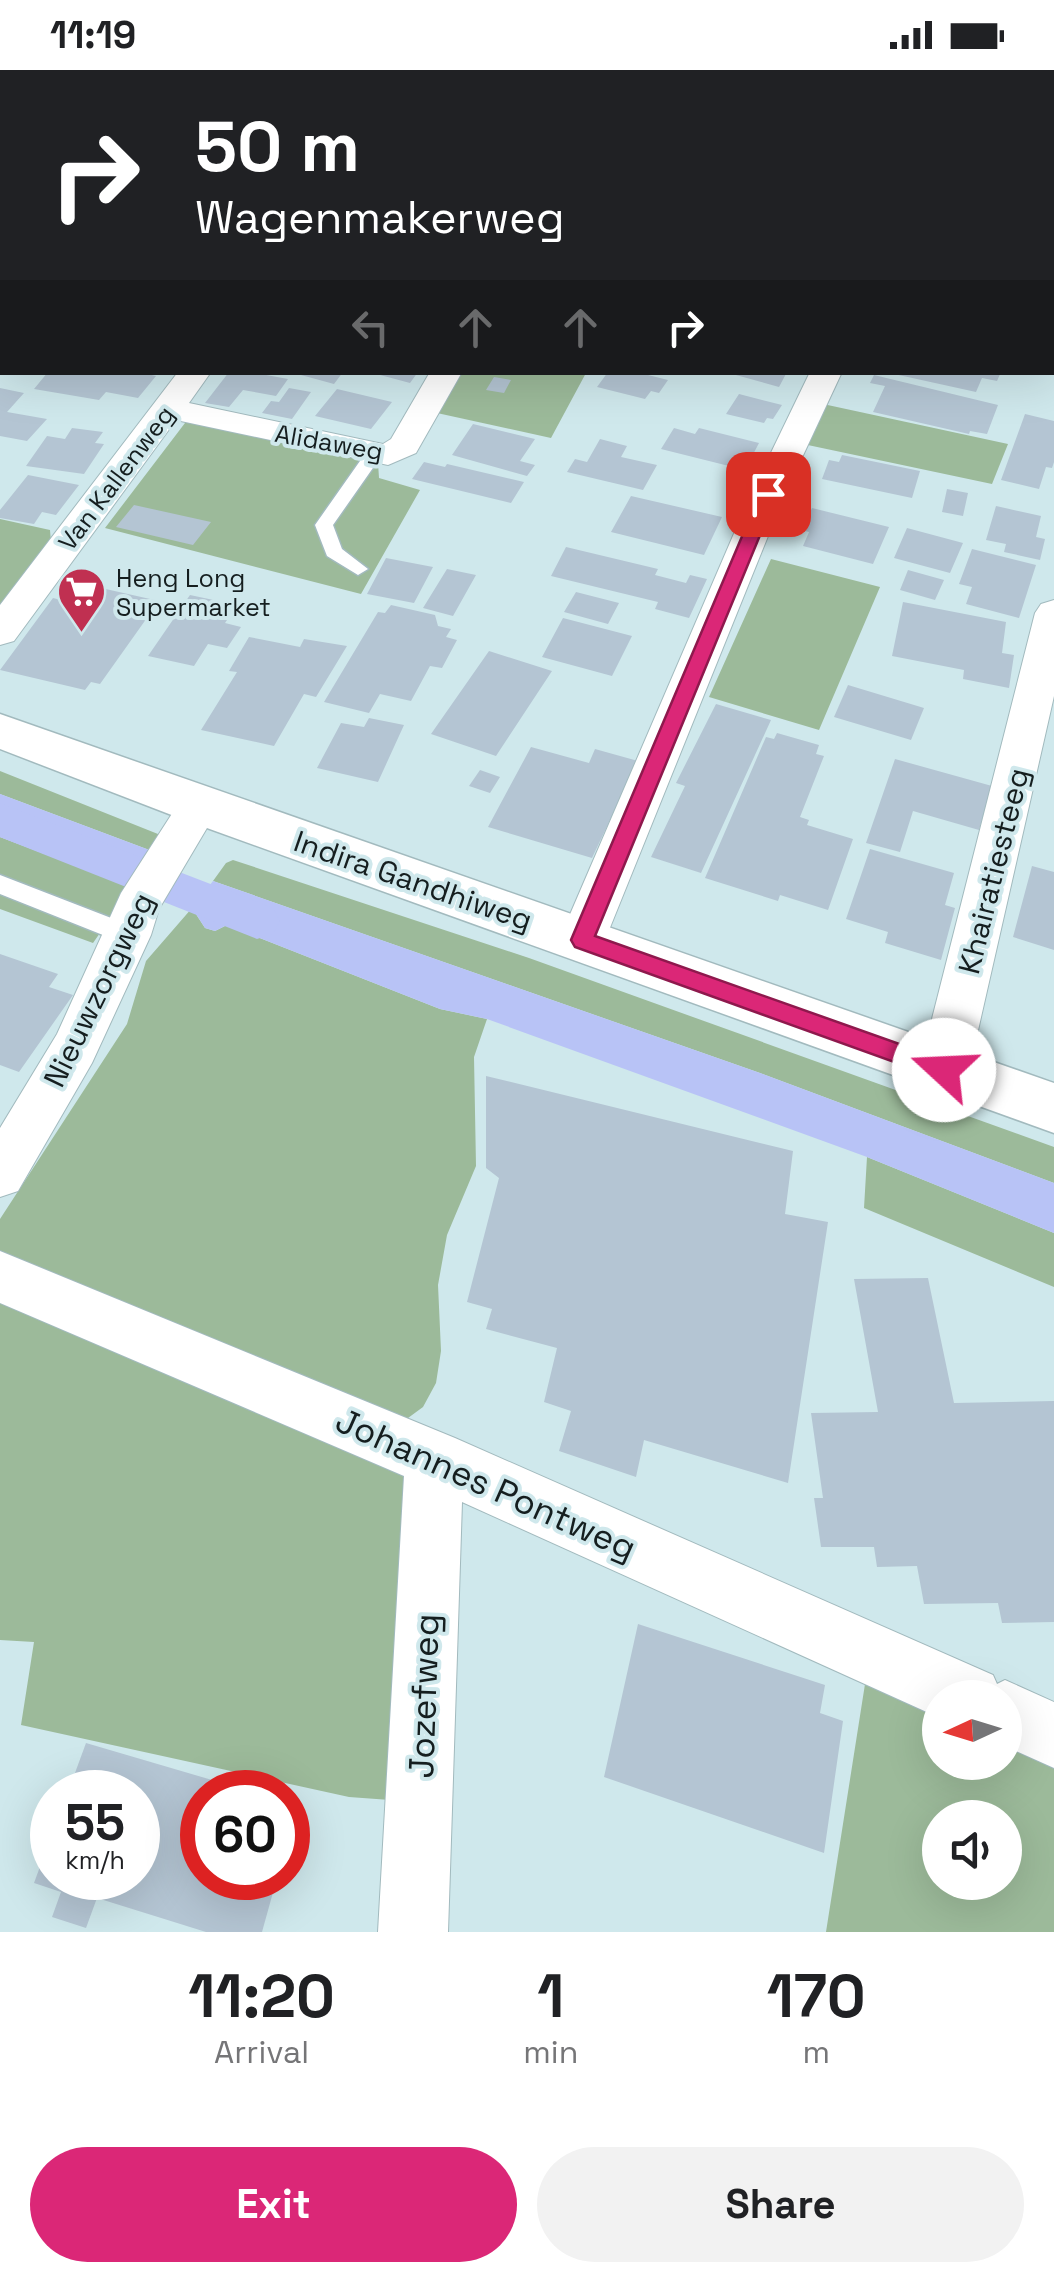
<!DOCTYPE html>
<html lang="en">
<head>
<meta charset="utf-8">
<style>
  :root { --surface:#fff; --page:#f2f2f2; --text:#202124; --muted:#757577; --accent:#db2777 }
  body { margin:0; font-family:"Space Grotesk",sans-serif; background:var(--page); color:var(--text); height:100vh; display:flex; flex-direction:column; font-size:38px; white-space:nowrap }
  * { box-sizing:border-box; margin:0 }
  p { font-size:32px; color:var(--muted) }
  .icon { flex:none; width:55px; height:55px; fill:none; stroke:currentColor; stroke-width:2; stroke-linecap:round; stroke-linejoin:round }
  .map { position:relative; height:1862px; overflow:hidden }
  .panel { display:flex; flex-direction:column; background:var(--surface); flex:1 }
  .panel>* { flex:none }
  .hud { position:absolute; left:0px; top:0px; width:1055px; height:305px; box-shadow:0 10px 40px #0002; background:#202124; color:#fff; overflow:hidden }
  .needle { width:65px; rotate:266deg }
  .buttons { position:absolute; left:922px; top:1610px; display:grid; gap:20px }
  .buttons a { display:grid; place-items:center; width:100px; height:100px; border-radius:50%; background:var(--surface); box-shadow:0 10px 40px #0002; font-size:50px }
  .speed { position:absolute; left:30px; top:1700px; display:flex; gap:20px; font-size:50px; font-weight:700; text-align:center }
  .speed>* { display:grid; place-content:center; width:130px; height:130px; border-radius:50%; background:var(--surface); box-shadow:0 10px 40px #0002; line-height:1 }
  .speed small { font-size:25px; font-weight:400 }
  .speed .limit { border:15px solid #d22; background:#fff; color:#111 }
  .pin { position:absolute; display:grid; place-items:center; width:85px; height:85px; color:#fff; margin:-42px; border-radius:20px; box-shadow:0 5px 15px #0006 }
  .me { position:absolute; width:110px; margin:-55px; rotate:290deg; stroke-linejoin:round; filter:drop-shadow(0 0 8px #0008) }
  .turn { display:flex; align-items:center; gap:35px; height:210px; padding:0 30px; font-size:45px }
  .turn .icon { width:130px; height:130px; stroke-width:2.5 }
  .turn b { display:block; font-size:70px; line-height:85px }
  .lanes { display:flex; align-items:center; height:95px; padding:0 30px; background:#0003; justify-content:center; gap:50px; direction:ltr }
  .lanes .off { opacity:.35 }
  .eta { display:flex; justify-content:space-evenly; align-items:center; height:170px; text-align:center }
  .eta b { font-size:60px; font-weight:700; line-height:70px }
  .cta { display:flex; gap:20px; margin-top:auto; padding:20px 30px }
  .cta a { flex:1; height:115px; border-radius:60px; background:var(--accent); color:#fff; font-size:40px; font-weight:700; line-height:115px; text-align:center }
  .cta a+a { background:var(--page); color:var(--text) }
  .status { display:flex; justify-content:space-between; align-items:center; height:70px; padding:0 50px; background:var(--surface); direction:ltr }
  .status svg { height:28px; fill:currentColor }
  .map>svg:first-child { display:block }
  .green { fill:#9cba9a; fill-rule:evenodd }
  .water { fill:#b8c3f6 }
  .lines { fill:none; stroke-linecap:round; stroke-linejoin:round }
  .stream { fill:#b8c3f6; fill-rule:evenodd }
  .canal { fill:#b8c3f6; fill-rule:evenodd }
  .building { fill:#b4c5d3 }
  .lane-casing { stroke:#a2babe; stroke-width:3 }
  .street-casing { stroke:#a2babe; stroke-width:2 }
  .primary-casing { stroke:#a2babe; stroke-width:3 }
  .lane { fill:#fff; fill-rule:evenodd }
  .street { fill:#fff; fill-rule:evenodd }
  .primary { fill:#fff; fill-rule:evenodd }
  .route { fill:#db2777; stroke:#8e194d; stroke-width:2.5 }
  .labels { text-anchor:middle; stroke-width:8; stroke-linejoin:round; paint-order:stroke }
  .far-street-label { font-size:25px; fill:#151e1f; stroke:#cfe8ec }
  .far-poi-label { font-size:25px; fill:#151e1f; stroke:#cfe8ec; text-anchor:start }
  .street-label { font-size:30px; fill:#151e1f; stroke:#cfe8ec }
  .near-street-label { font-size:35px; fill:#151e1f; stroke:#cfe8ec }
</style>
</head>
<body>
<div class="status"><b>11:19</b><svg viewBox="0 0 49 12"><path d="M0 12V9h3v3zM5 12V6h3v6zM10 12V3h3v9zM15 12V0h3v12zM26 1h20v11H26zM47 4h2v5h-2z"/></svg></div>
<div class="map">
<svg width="1054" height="1862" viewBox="0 0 1054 1862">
  <rect width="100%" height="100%" fill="#cfe8ec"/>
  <path class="green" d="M459,303H586L551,368L437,343Z
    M823,334L1008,374L992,414L803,374Z
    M197,351L378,393L379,408L420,420L361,524L105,458L185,353Z
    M0,449L50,460L51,472L0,543Z
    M771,489L880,517L819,660L709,627Z
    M0,701L173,770L160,784L0,724Z
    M0,767L132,817L93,873L0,839Z
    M233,790L529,888L1054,1077V1113L760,1003L213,811L226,793Z
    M192,838L205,858L215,861L227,855L440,939L487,949L474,987L476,1096L447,1165L438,1215L441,1281L436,1313L423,1337L408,1348L388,1352L0,1189V1149L127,954L146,891Z
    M867,1087L1054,1163V1217L864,1138Z
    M0,1227L398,1397L413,1412L390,1730L349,1727L21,1655L34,1572L0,1570Z
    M868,1595L940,1632V1692H1005V1664L1054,1689V1862H826ZM940,1748H1005V1812H940Z"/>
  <path class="water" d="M0,724L160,784L132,817L0,767Z
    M213,811L760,1003L1054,1113V1163L867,1087L487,949L440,939L227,855L215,861L205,858L192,838Z"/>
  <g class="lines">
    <path class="stream" d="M401,0H410L408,2H401Z"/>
    <path class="canal" d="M0,733L273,838L280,851L273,864L257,869L0,767Z"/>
  </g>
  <path class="building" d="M48,302H139L156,306L138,328L106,322L99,330L34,319Z
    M229,302H250L288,309L276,326L243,320L229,337L205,333Z
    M290,302H343L334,314Z
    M369,302H418L410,313Z
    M608,302H636L668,310L659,323L651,321L645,329L597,317Z
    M725,302H787L779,317Z
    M885,302H1001L997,311L982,308L976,322Z
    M874,305L998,335L987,364L970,361L969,364L873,342L885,316L870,313Z
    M494,307L511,310L504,323L486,320Z
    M0,318L24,323L7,342L47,349L27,371L0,366Z
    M289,318L311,322L292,349L262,343L271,331L279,332Z
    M337,319L392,332L371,359L315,346Z
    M739,324L782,335L773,349L767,348L764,353L726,344Z
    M1025,344L1054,351V392L1052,398L1046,397L1039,419L1001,410Z
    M473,354L535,369L520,391L535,395L527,406L452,385Z
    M72,358L103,362L95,373L104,374L84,404L26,396L47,366L65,369Z
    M674,358L695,364L699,358L759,373L748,394L741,392L737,398L661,379Z
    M600,369L627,376L621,387L657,395L643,420L567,402L575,389L587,392Z
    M842,385L920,401L912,428L822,409L829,390L839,392Z
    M424,392L445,397L447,394L524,412L511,433L412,409Z
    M28,405L79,415L56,445L42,442L34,454L0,448V440Z
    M947,419L968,423L963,446L942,442Z
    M631,426L722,447L704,485L611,462Z
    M134,435L211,452L193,475L116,457Z
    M996,436L1041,446L1036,467L1045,469L1040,490L1004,482L1006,474L986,470Z
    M812,438L889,457L873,494L803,476L809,462L801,460Z
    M907,458L963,473L950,503L894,488Z
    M566,477L658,499L655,505L686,513L690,505L707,509L689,548L655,539L658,532L551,506Z
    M972,479L1036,495L1019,548L966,534L972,517L959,514Z
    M386,488L433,497L414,533L367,524Z
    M447,499L476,505L453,546L423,538Z
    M908,500L944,510L935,530L900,520Z
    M79,513L159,531L100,614L91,612L85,620L0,600L53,528L65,531Z
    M576,522L619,533L608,554L564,542Z
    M190,525L237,535L225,553L241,557L227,578L208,574L194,596L148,586Z
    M903,532L1006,552L1002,583L1014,585L1009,618L963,609L964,600L892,586Z
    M391,535L435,545L438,556L451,559L446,567L457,570L442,598L430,596L411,631L380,624L369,643L324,632L378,542L385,543Z
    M563,548L632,566L612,606L542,587Z
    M249,567L300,577L304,569L347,576L316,627L304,624L274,676L201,660L237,602L229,601Z
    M489,581L552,601L496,686L431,664Z
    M848,615L924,638L911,670L834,647Z
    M716,634L771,650L701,803L651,787L685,716L676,713Z
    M369,648L404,655L378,712L317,698L341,653L364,657Z
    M777,663L819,675L816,684L824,686L800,747L809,750L807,755L853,769L828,840L780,825L778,831L705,808L766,667L774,669Z
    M531,677L589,693L595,679L638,691L592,788L488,757Z
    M895,689L992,716L979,760L913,741L900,782L866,773Z
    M480,700L500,707L490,723L469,716Z
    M870,779L954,803L945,835L955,838L941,890L885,873L888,862L846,849Z
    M1032,796L1054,802V880L1013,867Z
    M0,884L58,904L49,917L73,925L19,1002L0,995Z
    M486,1006L793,1081L785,1144L828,1152L788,1413L644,1370L636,1407L559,1381L571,1341L544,1332L557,1278L486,1259L492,1239L467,1232L499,1108L486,1098Z
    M928,1208L954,1333L1054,1331V1552L1002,1553L998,1533L924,1534L917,1496L877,1497L874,1477H821L814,1428H823L811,1343L878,1342L854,1209Z
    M638,1554L825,1615L820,1643L843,1651L824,1783L604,1707Z
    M86,1673L212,1710L209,1722H202V1808H277L262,1862H206L97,1828L86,1858L52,1847L61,1822L34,1813L52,1764V1808H138V1722H68Z"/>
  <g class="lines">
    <defs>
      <path id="lane" d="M373,380L382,385L333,455L342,479L368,499L358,505L327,486L315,455L367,381Z
        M0,805L137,858L140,865L137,872L128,875L0,824Z"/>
      <path id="street" d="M545,0H583L584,2H546Z
        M178,302H211L189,333L383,374L391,369L430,302H462L416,383L388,395L176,350L14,571L0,575V535Z
        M810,302H842L785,424L605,870L598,883L582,888L566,883L559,870L751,424Z
        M1054,530V626L969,1000L961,1015L944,1021L927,1015L919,1000L1035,543L1041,534Z
        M199,720L214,725L220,736L159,839L151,865L92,993L18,1121L0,1127V1058L57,964L121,823L184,725Z
        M0,1181L455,1368L993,1605L997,1614L1005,1610L1054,1632V1698L1005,1676V1628H940V1648L462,1432L448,1862H378L404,1406L0,1233Z"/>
      <path id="primary" d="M0,644L1054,1013V1063L182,749L0,679Z"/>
    </defs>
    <use href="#lane" class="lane-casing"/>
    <use href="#street" class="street-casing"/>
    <use href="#primary" class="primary-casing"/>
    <use href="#lane" class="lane"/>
    <use href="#street" class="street"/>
    <use href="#primary" class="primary"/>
  </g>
  <path class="route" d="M768,418L777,424L595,866L953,993L956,1000L953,1007L944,1010L575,877L571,870L760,424Z"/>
  <defs>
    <symbol id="supermarket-pin" viewBox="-11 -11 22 30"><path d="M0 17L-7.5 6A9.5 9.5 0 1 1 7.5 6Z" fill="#c03051" stroke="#cfe8ec"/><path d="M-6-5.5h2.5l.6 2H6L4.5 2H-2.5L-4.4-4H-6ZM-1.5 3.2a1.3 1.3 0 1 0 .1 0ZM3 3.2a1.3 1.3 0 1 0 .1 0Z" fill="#fff"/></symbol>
  </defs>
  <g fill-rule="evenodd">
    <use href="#supermarket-pin" x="54" y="494" width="55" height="75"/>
  </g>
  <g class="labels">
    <g class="far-street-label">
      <text transform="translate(329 372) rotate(10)" y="9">Alidaweg</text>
      <text transform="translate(116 408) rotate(-53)" y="9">Van Kallenweg</text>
    </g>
    <g class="far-poi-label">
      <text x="116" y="517">Heng Long<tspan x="116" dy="29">Supermarket</tspan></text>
    </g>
    <g class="street-label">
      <text transform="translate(994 801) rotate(-76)" y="10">Khairatiesteeg</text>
      <text transform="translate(413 811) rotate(19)" y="10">Indira Gandhiweg</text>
      <text transform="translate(99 920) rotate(-64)" y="10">Nieuwzorgweg</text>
    </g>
    <g class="near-street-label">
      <text transform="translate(486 1414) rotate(24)" y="12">Johannes Pontweg</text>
      <text transform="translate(424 1626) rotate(-88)" y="12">Jozefweg</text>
    </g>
  </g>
</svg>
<div class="buttons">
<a><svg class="needle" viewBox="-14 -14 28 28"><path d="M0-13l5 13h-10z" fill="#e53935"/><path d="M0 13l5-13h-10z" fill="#757577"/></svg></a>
<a><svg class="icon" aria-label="sound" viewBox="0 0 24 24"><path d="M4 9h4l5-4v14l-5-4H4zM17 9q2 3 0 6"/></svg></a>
</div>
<div class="speed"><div>55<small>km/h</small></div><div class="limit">60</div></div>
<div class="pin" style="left:768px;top:424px;background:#d93025"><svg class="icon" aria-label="arrive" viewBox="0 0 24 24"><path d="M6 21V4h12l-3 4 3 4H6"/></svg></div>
<svg class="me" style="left:944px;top:1000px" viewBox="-20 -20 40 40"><circle r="19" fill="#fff"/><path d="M0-13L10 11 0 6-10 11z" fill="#db2777"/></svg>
<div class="hud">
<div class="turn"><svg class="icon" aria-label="right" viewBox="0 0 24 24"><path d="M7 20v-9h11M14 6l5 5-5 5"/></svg><div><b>50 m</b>Wagenmakerweg</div></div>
<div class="lanes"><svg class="icon off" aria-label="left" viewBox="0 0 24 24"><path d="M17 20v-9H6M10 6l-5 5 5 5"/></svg><svg class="icon off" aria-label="ahead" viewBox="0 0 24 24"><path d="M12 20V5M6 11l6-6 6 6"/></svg><svg class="icon off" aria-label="ahead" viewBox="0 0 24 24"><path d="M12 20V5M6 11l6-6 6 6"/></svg><svg class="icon" aria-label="right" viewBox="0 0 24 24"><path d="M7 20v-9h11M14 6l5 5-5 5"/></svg></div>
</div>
</div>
<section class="panel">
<div class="eta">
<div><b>11:20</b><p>Arrival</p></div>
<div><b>1</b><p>min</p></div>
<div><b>170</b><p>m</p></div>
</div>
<div class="cta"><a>Exit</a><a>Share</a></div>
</section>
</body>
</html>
